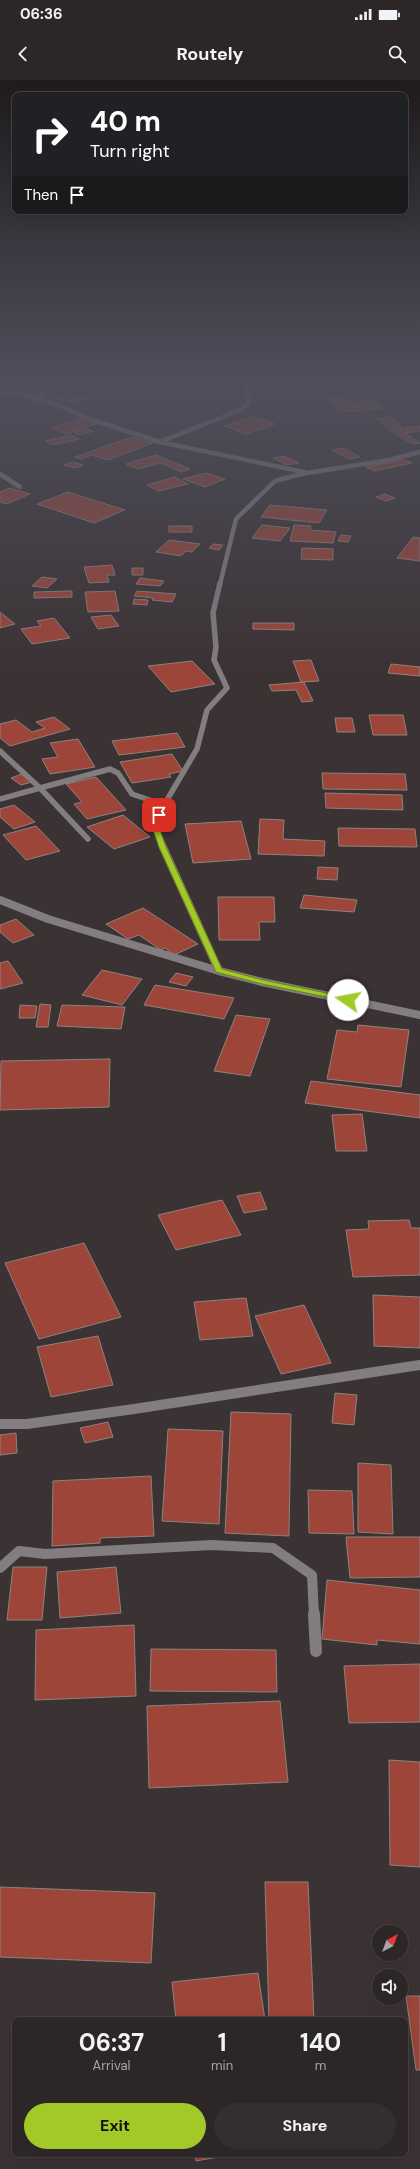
<!DOCTYPE html>
<html lang="en">
<head>
<meta charset="utf-8">
<style>
  :root { --surface:#2c2627; --page:#342e2f; --text:#f1f3f6; --muted:#a6a5a7; --line:#484344; --accent:#a2c928 }
  body { margin:0; font-family:"DM Sans",sans-serif; background:var(--page); color:var(--text); height:100vh; display:flex; flex-direction:column; font-size:15px; white-space:nowrap }
  * { box-sizing:border-box; margin:0 }
  p { font-size:13px; color:var(--muted) }
  .icon { flex:none; width:22px; height:22px; fill:none; stroke:currentColor; stroke-width:2; stroke-linecap:round; stroke-linejoin:round }
  .map { position:relative; flex:1; overflow:hidden }
  .side { position:absolute; left:12px; top:1937px; width:396px; height:140px; display:flex; flex-direction:column; background:var(--surface); border-radius:8px; box-shadow:0 4px 16px #0002,0 0 0 1px var(--line) }
  .side>* { flex:none }
  .guide { position:absolute; left:12px; top:12px; width:396px; height:122px; border-radius:8px; box-shadow:0 4px 16px #0002,0 0 0 1px var(--line); background:#202124; color:#fff; overflow:hidden }
  .needle { width:26px; rotate:41deg }
  .buttons { position:absolute; left:372px; top:1845px; display:grid; gap:8px }
  .buttons a { display:grid; place-items:center; width:36px; height:36px; border-radius:50%; background:var(--surface); box-shadow:0 4px 16px #0002,0 0 0 1px var(--line); font-size:20px }
  .pin { position:absolute; display:grid; place-items:center; width:34px; height:34px; color:#fff; margin:-17px; border-radius:8px; box-shadow:0 2px 6px #0006 }
  .me { position:absolute; width:44px; margin:-22px; rotate:282deg; stroke-linejoin:round; filter:drop-shadow(0 0 3px #0008) }
  .turn { display:flex; align-items:center; gap:14px; height:84px; padding:0 12px; font-size:18px }
  .turn .icon { width:52px; height:52px; stroke-width:2.5 }
  .turn b { display:block; font-size:28px; line-height:34px }
  .then { display:flex; align-items:center; height:38px; padding:0 12px; background:#0003; gap:8px; font-size:15px }
  .eta { display:flex; justify-content:space-evenly; align-items:center; height:68px; text-align:center }
  .eta b { font-size:24px; font-weight:700; line-height:28px }
  .primary-button { display:flex; gap:8px; margin-top:auto; padding:8px 12px }
  .primary-button a { flex:1; height:46px; border-radius:24px; background:var(--accent); color:#111; font-size:16px; font-weight:700; line-height:46px; text-align:center }
  .primary-button a+a { background:var(--page); color:var(--text) }
  .status { display:flex; justify-content:space-between; align-items:center; height:28px; padding:0 20px; background:var(--surface); direction:ltr }
  .status svg { height:11px; fill:currentColor }
  header { display:flex; justify-content:space-between; align-items:center; height:52px; padding:0 12px; background:var(--surface); font-size:18px; font-weight:700 }
  .map>svg:first-child { display:block }
  .building { fill:#9d4538; stroke:#8c8381 }
  .lines { fill:none; stroke-linecap:round; stroke-linejoin:round }
  .minor-far4 { stroke:#827e80; stroke-width:4.5 }
  .minor-far3 { stroke:#827e80; stroke-width:5.5 }
  .minor-far2 { stroke:#827e80; stroke-width:8 }
  .minor-far1 { stroke:#827e80; stroke-width:10 }
  .minor { stroke:#827e80; stroke-width:12 }
  .route { fill:#a2c928; stroke:#69831a }
</style>
</head>
<body>
<div class="status"><b>06:36</b><svg viewBox="0 0 49 12"><path d="M0 12V9h3v3zM5 12V6h3v6zM10 12V3h3v9zM15 12V0h3v12zM26 1h20v11H26zM47 4h2v5h-2z"/></svg></div>
<header><svg class="icon" aria-label="back" viewBox="0 0 24 24"><path d="M15 5l-7 7 7 7"/></svg>Routely<svg class="icon" aria-label="search" viewBox="0 0 24 24"><circle cx="10" cy="10" r="6"/><path d="M15 15l6 6"/></svg></header>
<div class="map">
<svg width="420" height="2089" viewBox="0 0 420 2089">
  <rect width="100%" height="100%" fill="#3b3234"/>
  <path class="building" d="M95,299H100L111,302L100,305L87,302Z
    M274,299H281L299,303L285,309L262,303Z
    M412,299H420V304L405,307L395,302Z
    M68,314L86,319L75,323L57,318Z
    M347,317L352,323L367,322L364,319L372,318L382,329L340,332L328,319Z
    M254,337L275,344L246,354L225,346Z
    M391,337L402,347L387,348L377,339Z
    M83,338L99,343L67,354L51,348Z
    M420,346V351L405,353L420,363L412,364L390,350Z
    M86,349L93,351L82,355L75,353Z
    M71,355L79,359L53,365L45,361Z
    M132,357L153,363L108,380L92,375L81,379L75,377Z
    M343,368L360,377L349,379L332,370Z
    M156,375L190,389L182,392L160,383L138,389L126,384Z
    M284,376L299,383L287,385L273,378Z
    M404,379L412,383L374,391L366,387Z
    M73,382L83,385L75,388L64,385Z
    M206,393L225,399L205,407L183,399Z
    M175,397L188,404L158,411L147,405Z
    M10,408L30,414L7,424L0,422V412Z
    M68,412L125,430L94,443L37,424Z
    M385,414L395,418L386,421L376,417Z
    M270,425L327,430L319,443L261,437Z
    M262,445L290,448L280,461L252,458Z
    M294,445L311,446L310,450L336,452L333,463L290,461Z
    M169,446H192V452H169Z
    M341,455L351,456L348,462L338,461Z
    M413,457L420,458V481L397,478Z
    M169,460L200,464L192,472L186,471L181,476L156,472Z
    M213,464L223,465L219,470L209,468Z
    M302,468L333,469V480L301,479Z
    M112,485L115,495H107L109,502L89,503L84,487Z
    M132,488H143V495H132Z
    M42,497L57,499L47,508L32,506Z
    M140,498L164,501L160,506L136,504Z
    M72,511V517L34,518V512Z
    M115,511L119,531L88,532L85,512Z
    M137,511L176,514L172,522L152,520L153,518L134,516Z
    M134,519L148,520L147,525L133,524Z
    M0,532L15,544L0,548Z
    M111,535L119,546L98,549L91,537Z
    M54,538L70,558L32,564L21,549L41,546L37,541Z
    M253,543H294V550L253,549Z
    M311,580L319,601L301,602L293,581Z
    M192,581L215,604L171,612L148,586Z
    M391,584L420,587V596L388,593Z
    M304,602L313,621L302,622L296,610L272,611L269,605Z
    M369,635H403L407,655H373Z
    M54,637L70,649L10,666L0,658V644L16,640L32,652L45,648L36,642Z
    M335,638H352L355,652H337Z
    M177,653L185,667L119,675L112,661Z
    M78,659L95,687L50,694L42,679L58,677L50,663Z
    M172,674L183,691L169,694L171,697L132,703L120,682Z
    M322,693L405,694L407,710L323,709Z
    M22,694L32,702L21,705L11,698Z
    M96,697L126,730L87,739L74,724L82,722L66,704Z
    M325,713L402,715L403,730L326,728Z
    M14,725L35,742L14,749L0,737V729Z
    M123,735L150,757L114,769L87,747Z
    M260,739L284,740L283,759L325,761L324,776L258,774Z
    M241,741L251,779L193,783L185,744Z
    M36,746L60,771L26,780L3,755Z
    M338,748L415,749L417,767L339,766Z
    M318,787L338,788L337,800L317,799Z
    M304,815L357,820L354,832L300,828Z
    M218,817H274L275,842H259L260,860H219Z
    M143,828L198,864L174,875L165,868L161,870L139,855L128,859L106,844Z
    M16,839L34,855L13,863L0,852V845Z
    M8,881L23,903L0,909V883Z
    M102,890L142,899L122,925L82,915Z
    M176,893L193,897L186,906L169,902Z
    M155,905L234,918L224,939L144,925Z
    M40,924L51,925L48,947H36Z
    M20,925L37,926L35,938H19Z
    M62,925L125,927L121,949L57,946Z
    M236,935L270,939L250,996L214,991Z
    M358,945L409,950L401,1007L327,999L337,950L357,952Z
    M110,979L109,1027L0,1030L1,981Z
    M311,1001L420,1015V1038L305,1023Z
    M362,1034L367,1071H336L332,1035Z
    M260,1112L267,1129L244,1133L237,1116Z
    M222,1120L241,1155L176,1170L158,1135Z
    M409,1140L411,1148H420V1195L353,1197L346,1150L369,1149L368,1141Z
    M84,1163L121,1237L39,1259L5,1183Z
    M373,1215L420,1217V1268L374,1266Z
    M246,1218L253,1256L200,1260L194,1222Z
    M304,1225L331,1283L281,1294L255,1236Z
    M98,1256L113,1305L51,1317L37,1267Z
    M335,1313L357,1315L354,1345L332,1343Z
    M231,1332L291,1334L289,1456L225,1453Z
    M108,1342L113,1357L85,1363L80,1348Z
    M168,1349L223,1351L219,1444L162,1441Z
    M16,1353L17,1373L0,1375V1355Z
    M358,1383L391,1385L393,1454L358,1452Z
    M151,1396L154,1456L100,1458V1463L52,1466L53,1401Z
    M308,1410L352,1411L354,1454L309,1453Z
    M346,1457H420V1497L350,1498Z
    M13,1487H47L42,1540H7Z
    M116,1487L121,1533L60,1538L57,1492Z
    M327,1500L420,1510V1564L377,1560V1565L322,1559Z
    M134,1545L136,1616L35,1620L36,1550Z
    M151,1569L276,1570L277,1612L150,1611Z
    M420,1584V1642L349,1643L344,1586Z
    M280,1621L288,1702L149,1708L147,1626Z
    M389,1680L420,1682V1787L390,1785Z
    M265,1802H308L314,1940H269Z
    M0,1807L155,1813L151,1883L0,1877Z
    M258,1893L265,1940H176L172,1902Z
    M406,1916H420V1990H416Z
    M195,2074H235L196,2081Z"/>
  <g class="lines">
    <path class="minor-far4" d="M0,314H18L53,323L87,338L160,362L304,392
      M39,319L54,299
      M160,362L240,330L249,323L246,312L249,304L258,299
      M0,394L20,407
      M220,504L236,439L275,401L301,394L389,380L420,372"/>
    <path class="minor-far3" d="M0,671L40,708
      M0,719L40,708
      M88,759L40,708L110,689L118,693L132,714L164,725
      M163,766L155,745L164,725L197,669L207,630L227,608L214,580L216,567L213,533L220,503"/>
    <path class="minor-far2" d="M162,765L219,891
      M0,820L48,839L219,891L262,902L420,935"/>
    <path class="minor-far1" d="M0,1344H27L134,1329L420,1285
      M0,1488L19,1471L45,1474L212,1465L273,1468L312,1495L314,1535"/>
    <path class="minor" d="M314,1534L316,1571"/>
  </g>
  <linearGradient id="sky" x2="0" y2="1"><stop stop-color="#201c1d"/><stop offset="0.51" stop-color="#4f4f5c"/><stop offset="1" stop-color="#4f4f5c" stop-opacity="0"/></linearGradient>
  <rect width="420" height="591" fill="url(#sky)"/>
  <path class="route" d="M157,733L163,735L158,744L166,767L222,889L263,900L351,918V922L262,904L216,892L159,767L151,744Z"/>
</svg>
<div class="buttons">
<a><svg class="needle" viewBox="-14 -14 28 28"><path d="M0-13l5 13h-10z" fill="#e53935"/><path d="M0 13l5-13h-10z" fill="#a6a5a7"/></svg></a>
<a><svg class="icon" aria-label="sound" viewBox="0 0 24 24"><path d="M4 9h4l5-4v14l-5-4H4zM17 9q2 3 0 6"/></svg></a>
</div>
<div class="pin" style="left:159px;top:735px;background:#d93025"><svg class="icon" aria-label="arrive" viewBox="0 0 24 24"><path d="M6 21V4h12l-3 4 3 4H6"/></svg></div>
<svg class="me" style="left:348px;top:920px" viewBox="-20 -20 40 40"><circle r="19" fill="#fff"/><path d="M0-13L10 11 0 6-10 11z" fill="#a2c928"/></svg>
<div class="guide">
<div class="turn"><svg class="icon" aria-label="right" viewBox="0 0 24 24"><path d="M7 20v-9h11M14 6l5 5-5 5"/></svg><div><b>40 m</b>Turn right</div></div>
<div class="then">Then<svg class="icon" aria-label="arrive" viewBox="0 0 24 24"><path d="M6 21V4h12l-3 4 3 4H6"/></svg></div>
</div>
<section class="side">
<div class="eta">
<div><b>06:37</b><p>Arrival</p></div>
<div><b>1</b><p>min</p></div>
<div><b>140</b><p>m</p></div>
</div>
<div class="primary-button"><a>Exit</a><a>Share</a></div>
</section>
</div>
</body>
</html>
